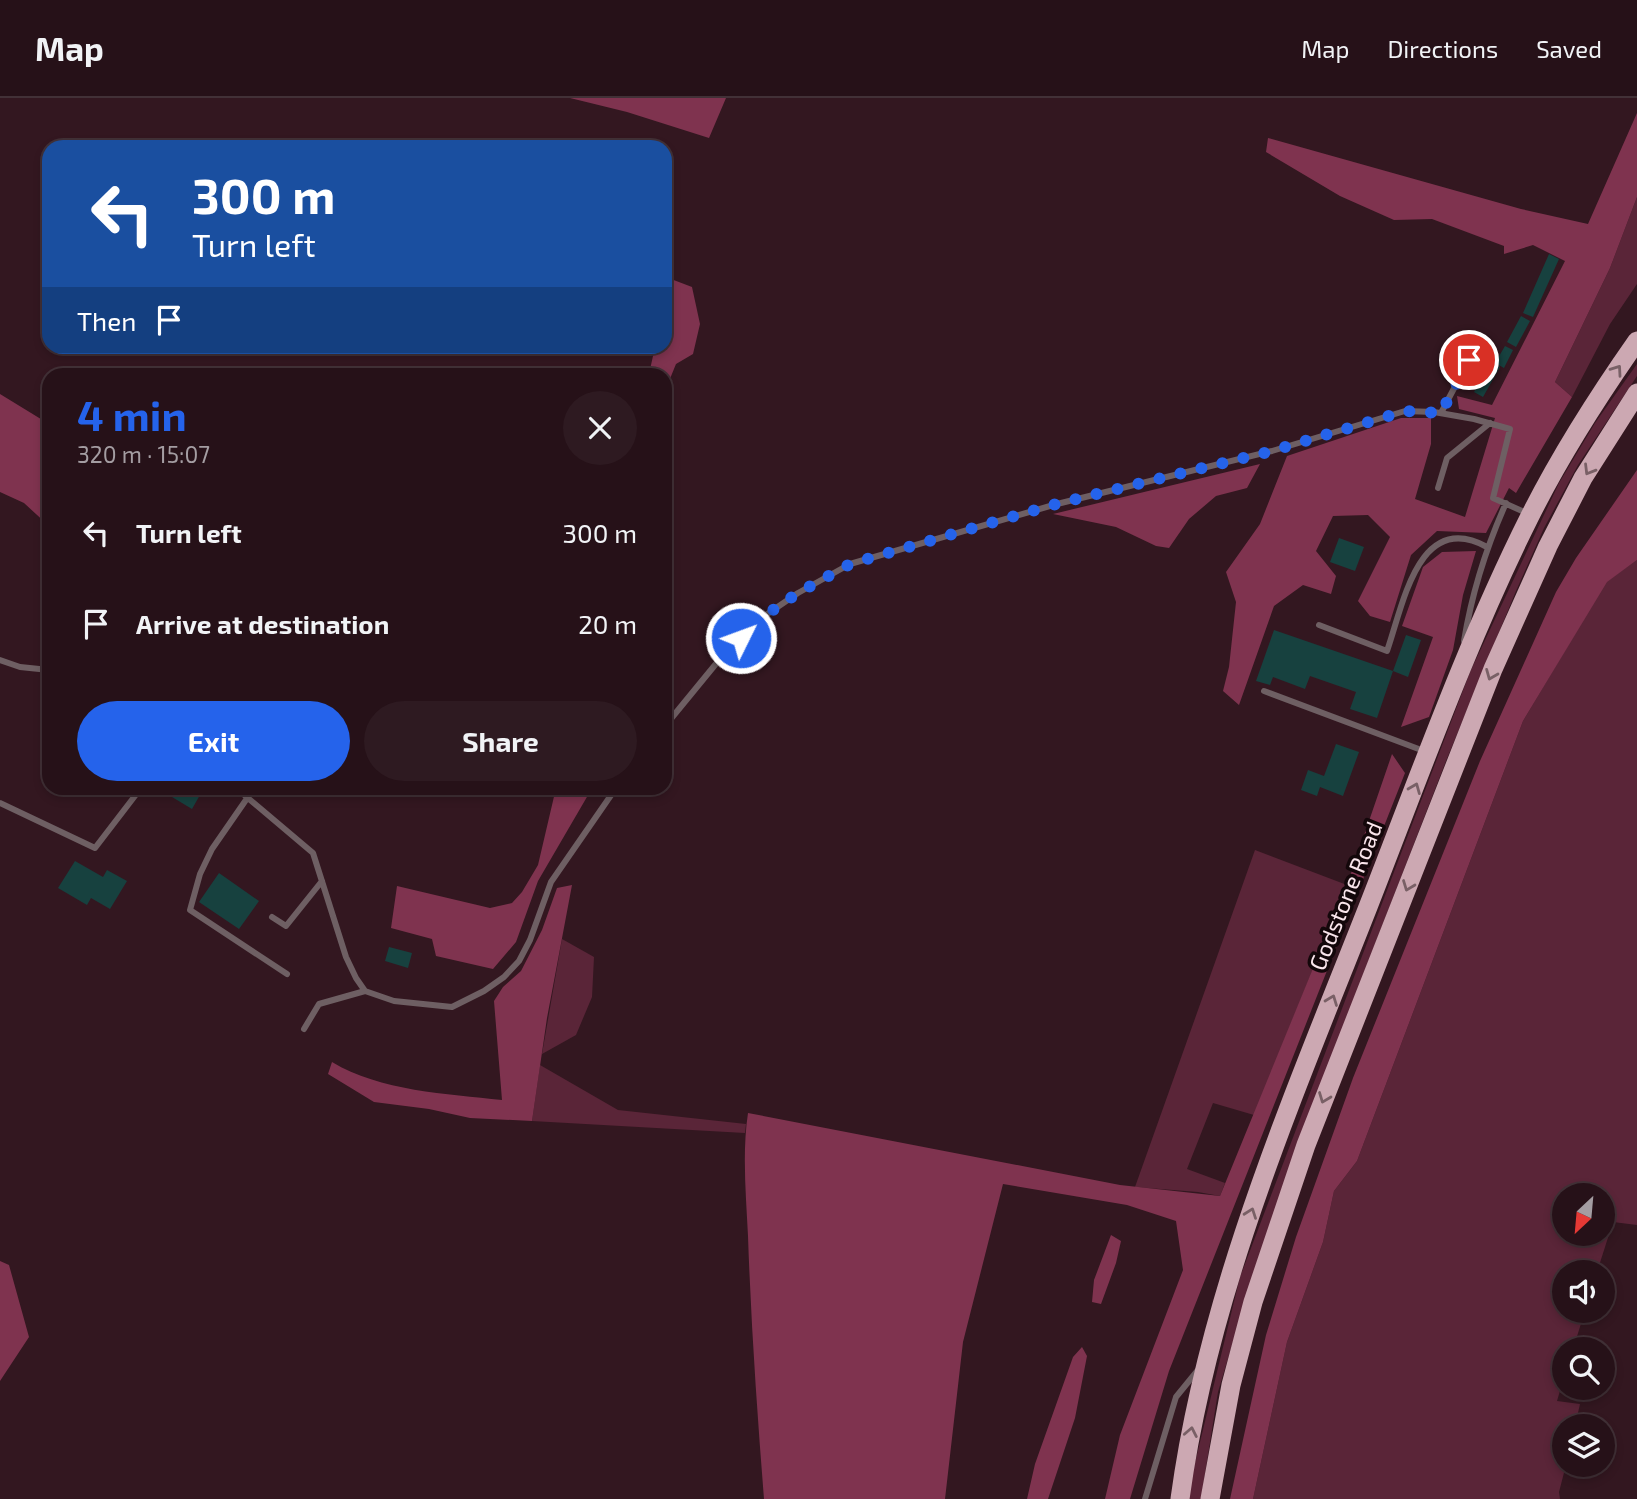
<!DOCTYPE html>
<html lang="en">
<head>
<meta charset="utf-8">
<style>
  :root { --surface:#261118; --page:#2e1a21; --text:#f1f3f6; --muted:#a49da2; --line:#423137; --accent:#2563eb }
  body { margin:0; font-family:"Exo 2",sans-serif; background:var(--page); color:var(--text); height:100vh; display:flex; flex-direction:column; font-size:26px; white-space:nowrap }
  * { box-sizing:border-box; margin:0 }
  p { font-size:23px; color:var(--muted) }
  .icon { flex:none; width:38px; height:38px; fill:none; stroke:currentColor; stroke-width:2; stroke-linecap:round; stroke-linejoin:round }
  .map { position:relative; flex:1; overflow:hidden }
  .details { position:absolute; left:42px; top:270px; width:630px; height:427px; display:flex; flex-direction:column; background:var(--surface); border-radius:21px; box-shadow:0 4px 10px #0003,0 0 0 2px var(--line) }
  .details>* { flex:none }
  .banner { position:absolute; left:42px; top:42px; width:630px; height:214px; border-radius:21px; box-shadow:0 4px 10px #0003,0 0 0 2px var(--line); background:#1a4fa0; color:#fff; overflow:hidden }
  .needle { width:46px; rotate:206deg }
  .tools { position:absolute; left:1552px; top:1085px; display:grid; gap:14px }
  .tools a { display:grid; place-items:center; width:63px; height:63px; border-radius:50%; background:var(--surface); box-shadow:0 4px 10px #0003,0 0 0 2px var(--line); font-size:35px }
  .pin { position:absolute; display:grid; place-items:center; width:60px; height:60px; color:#fff; margin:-30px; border:4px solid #fff; border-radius:50%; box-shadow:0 2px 7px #0007 }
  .me { position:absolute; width:77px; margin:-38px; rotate:48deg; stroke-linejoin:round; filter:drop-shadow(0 0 5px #0008) }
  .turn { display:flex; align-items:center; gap:24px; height:147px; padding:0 35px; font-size:32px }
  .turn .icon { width:91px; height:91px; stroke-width:2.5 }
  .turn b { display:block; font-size:49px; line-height:60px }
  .then { display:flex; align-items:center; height:66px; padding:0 35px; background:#0003; gap:14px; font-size:26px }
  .round { display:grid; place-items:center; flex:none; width:74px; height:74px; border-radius:37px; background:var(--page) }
  .head { display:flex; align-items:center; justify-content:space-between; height:119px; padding:0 35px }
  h1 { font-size:42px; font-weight:700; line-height:52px; color:var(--accent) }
  .primary-button { display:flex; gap:14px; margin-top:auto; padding:14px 35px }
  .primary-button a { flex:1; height:80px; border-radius:42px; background:var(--accent); color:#fff; font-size:28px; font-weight:700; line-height:80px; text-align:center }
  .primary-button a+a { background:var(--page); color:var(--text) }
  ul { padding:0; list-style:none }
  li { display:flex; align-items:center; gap:21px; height:91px; padding:0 35px }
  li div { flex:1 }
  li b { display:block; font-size:26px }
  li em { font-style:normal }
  header { display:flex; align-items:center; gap:42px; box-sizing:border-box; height:98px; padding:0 35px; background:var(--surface); border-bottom:2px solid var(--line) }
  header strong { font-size:33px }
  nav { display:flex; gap:38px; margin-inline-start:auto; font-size:24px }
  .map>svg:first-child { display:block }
  .green { fill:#5a2538; fill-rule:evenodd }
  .forest { fill:#7f334f }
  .building { fill:#17413f }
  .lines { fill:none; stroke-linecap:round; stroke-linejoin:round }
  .service { stroke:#6e5f63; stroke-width:6 }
  .trunk { stroke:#cca8b2; stroke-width:19 }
  .oneway { stroke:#796066 }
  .route { stroke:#2563eb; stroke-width:12; stroke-dasharray:0 21.6 }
  .labels { text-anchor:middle; stroke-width:7; stroke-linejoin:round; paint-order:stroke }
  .street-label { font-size:23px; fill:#f9e5eb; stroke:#13070a }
</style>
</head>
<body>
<header>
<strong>Map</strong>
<nav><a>Map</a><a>Directions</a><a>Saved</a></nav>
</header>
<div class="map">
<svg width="1637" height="1401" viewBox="0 0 1637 1401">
  <rect width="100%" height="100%" fill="#331720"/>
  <path class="green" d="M1637,99V186L1610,226L1572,299L1555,284L1610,170Z
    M1637,266V278L1578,367L1544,430L1516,493L1446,663L1307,1022L1255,1170L1218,1294L1201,1401H1189L1192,1377L1240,1179L1470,574L1559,385L1595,325Z
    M1637,462V1127L1613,1124L1597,1174H1564V1213H1585L1573,1251H1564V1279L1557,1303L1580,1306L1575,1328H1564L1566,1367L1559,1394L1560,1401H1253L1287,1244L1323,1144L1334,1093L1357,1063L1523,623L1606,484ZM1564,1097H1603V1136H1564Z
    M1255,752L1347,787L1254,1017L1213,1005L1187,1071L1225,1085L1220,1098L1198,1094L1135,1089Z
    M562,841L594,859L592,899L576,937L542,956Z
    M540,967L618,1012L746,1026L745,1035L532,1023Z"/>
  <path class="forest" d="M570,0H726L709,40L627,14Z
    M1637,15V99L1610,170L1555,284L1572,299L1516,395L1509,390L1486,435L1437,433L1411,457L1390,524L1370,518L1358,503L1390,439L1368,417L1333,418L1316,453L1336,478L1331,496L1303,487L1274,508L1239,607L1223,593L1229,569L1236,504L1226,474L1260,426L1287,358L1401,320H1431V346L1415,401L1465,419L1495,320L1459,311L1457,298L1492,307L1565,163L1533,147L1504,156V148L1432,121L1394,122L1340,98L1266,54L1268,40L1521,111L1588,126Z
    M671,181L692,189L700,226L693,256L676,266L665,293V276H649L655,249L665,248V207Z
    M0,296L49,326V428L24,405L0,394Z
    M1260,366L1247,390L1216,398L1189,421L1169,450L1156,448L1116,429L1053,416Z
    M1637,372V462L1607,484L1523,623L1357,1063L1334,1093L1323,1144L1287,1244L1253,1401H1230L1266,1237L1296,1139L1353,980L1480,663L1556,494L1576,460Z
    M1476,453L1463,497L1453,552L1429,619L1401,629L1433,539L1402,528L1423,469L1442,454Z
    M1392,656L1405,675L1169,1273L1130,1401H1105L1120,1337L1183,1172L1176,1123L1127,1107L1003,1086L963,1244L945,1401H764C757,1313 751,1226 748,1138C746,1097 742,1055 748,1015L1120,1087L1220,1098L1347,787Z
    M556,690H590L591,692L538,783L516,844L493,871L436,858L432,841L391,830L397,788L490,810L512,805L522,794L538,767Z
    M572,787L547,920L532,1023L470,1020L429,1011L374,1004L328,976L332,964C380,993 447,996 502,1002L494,903L503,889L521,873L542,832L557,790Z
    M1111,1137L1121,1143L1116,1165L1101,1206L1092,1204L1094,1182Z
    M0,1163L9,1167L29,1239L0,1283Z
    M1082,1249L1087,1258L1075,1320L1048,1401H1027L1035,1366L1073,1259Z"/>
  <path class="building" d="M1549,156L1559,161L1533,219L1523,215Z
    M1521,218L1530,223L1516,249L1507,244Z
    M1505,248L1513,252L1504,270L1495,265Z
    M1491,264L1500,269L1483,299L1474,294Z
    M1339,440L1364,449L1355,473L1330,464Z
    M1274,532L1393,573L1406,537L1421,542L1408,579L1393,573L1377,620L1350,611L1356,594L1310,578L1305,591L1273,579L1270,587L1256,583Z
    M1336,646L1359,654L1343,698L1320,689L1317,698L1301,692L1308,672L1324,678Z
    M178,690H204L192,711L172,699Z
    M75,763L103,779L107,772L127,783L110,811L91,800L87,807L58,790Z
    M219,775L259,803L239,831L199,804Z
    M389,849L412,855L408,870L385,863Z"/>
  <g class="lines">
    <path class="service" d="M1441,315L1469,262
      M1438,390L1447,360L1490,325
      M1319,527L1387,553C1403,508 1418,411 1487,449
      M1464,543C1472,494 1486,450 1506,405
      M0,562L20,569L49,572
      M1264,593L1424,653
      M665,628L724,556L757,523L798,495L850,466L1057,406L1272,353L1405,313L1434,314L1474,321L1510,331L1493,400L1529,416
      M236,690L313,755L346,859L356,880L365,893L394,903L452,909L484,893L504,879L519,863L530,842L551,784L616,690
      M248,699L212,751L200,776L190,812L287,876
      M0,705L95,750L141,690
      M272,819L286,828L322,783
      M304,931L319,906L365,893
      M1145,1401L1176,1299L1198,1272"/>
    <path class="trunk" d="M1180,1401C1208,1194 1292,1002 1368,809C1419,679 1466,546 1529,420C1560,358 1597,300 1637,243
      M1210,1401L1231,1287L1253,1204L1306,1047L1493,571L1548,448L1583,380L1637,295"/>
  </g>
  <defs><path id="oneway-chevron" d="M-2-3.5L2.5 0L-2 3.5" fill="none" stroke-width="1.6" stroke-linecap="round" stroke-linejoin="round" transform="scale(1.75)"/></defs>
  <g class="oneway">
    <use href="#oneway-chevron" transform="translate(1617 272) rotate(-55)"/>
    <use href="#oneway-chevron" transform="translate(1589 372) rotate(121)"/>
    <use href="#oneway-chevron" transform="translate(1491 577) rotate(112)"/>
    <use href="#oneway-chevron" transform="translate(1415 690) rotate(-68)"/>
    <use href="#oneway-chevron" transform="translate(1408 788) rotate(111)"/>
    <use href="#oneway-chevron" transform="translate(1332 902) rotate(-69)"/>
    <use href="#oneway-chevron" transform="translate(1324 1000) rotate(111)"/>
    <use href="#oneway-chevron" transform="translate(1251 1115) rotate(-70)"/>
    <use href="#oneway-chevron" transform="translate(1191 1334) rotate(-79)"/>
  </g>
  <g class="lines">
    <path class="route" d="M741,540L757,523L798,495L850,466L1056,406L1272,353L1405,313L1441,315L1469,262"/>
  </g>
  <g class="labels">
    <g class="street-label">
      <text transform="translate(1346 798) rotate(-68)" y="8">Godstone Road</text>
    </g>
  </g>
</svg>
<div class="tools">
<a><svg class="needle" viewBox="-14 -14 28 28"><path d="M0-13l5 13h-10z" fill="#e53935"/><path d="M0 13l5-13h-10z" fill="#a49da2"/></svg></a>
<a><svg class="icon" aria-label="sound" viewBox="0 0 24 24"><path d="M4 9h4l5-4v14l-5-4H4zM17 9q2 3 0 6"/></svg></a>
<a><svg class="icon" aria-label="search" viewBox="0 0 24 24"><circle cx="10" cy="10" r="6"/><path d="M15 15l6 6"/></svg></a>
<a><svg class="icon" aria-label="layers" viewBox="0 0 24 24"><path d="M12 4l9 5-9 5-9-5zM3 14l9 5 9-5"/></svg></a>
</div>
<div class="pin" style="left:1469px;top:262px;background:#d93025"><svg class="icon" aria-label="arrive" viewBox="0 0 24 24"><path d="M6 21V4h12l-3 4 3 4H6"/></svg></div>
<svg class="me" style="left:741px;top:540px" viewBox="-20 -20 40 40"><circle r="17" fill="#2563eb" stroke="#fff" stroke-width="3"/><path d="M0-11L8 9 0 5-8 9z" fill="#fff"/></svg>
<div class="banner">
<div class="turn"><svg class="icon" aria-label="left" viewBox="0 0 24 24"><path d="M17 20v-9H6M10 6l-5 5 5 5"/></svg><div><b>300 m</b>Turn left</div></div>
<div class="then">Then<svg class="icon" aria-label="arrive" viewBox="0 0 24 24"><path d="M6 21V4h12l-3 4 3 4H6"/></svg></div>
</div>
<section class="details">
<div class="head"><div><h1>4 min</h1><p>320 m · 15:07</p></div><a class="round"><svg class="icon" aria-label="close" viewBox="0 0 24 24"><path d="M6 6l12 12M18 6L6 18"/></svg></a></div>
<ul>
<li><svg class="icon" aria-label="left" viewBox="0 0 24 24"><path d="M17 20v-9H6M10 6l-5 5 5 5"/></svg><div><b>Turn left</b></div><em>300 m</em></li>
<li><svg class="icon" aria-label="arrive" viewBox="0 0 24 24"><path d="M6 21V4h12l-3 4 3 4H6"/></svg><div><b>Arrive at destination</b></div><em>20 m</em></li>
</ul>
<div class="primary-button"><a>Exit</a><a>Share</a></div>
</section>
</div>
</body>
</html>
